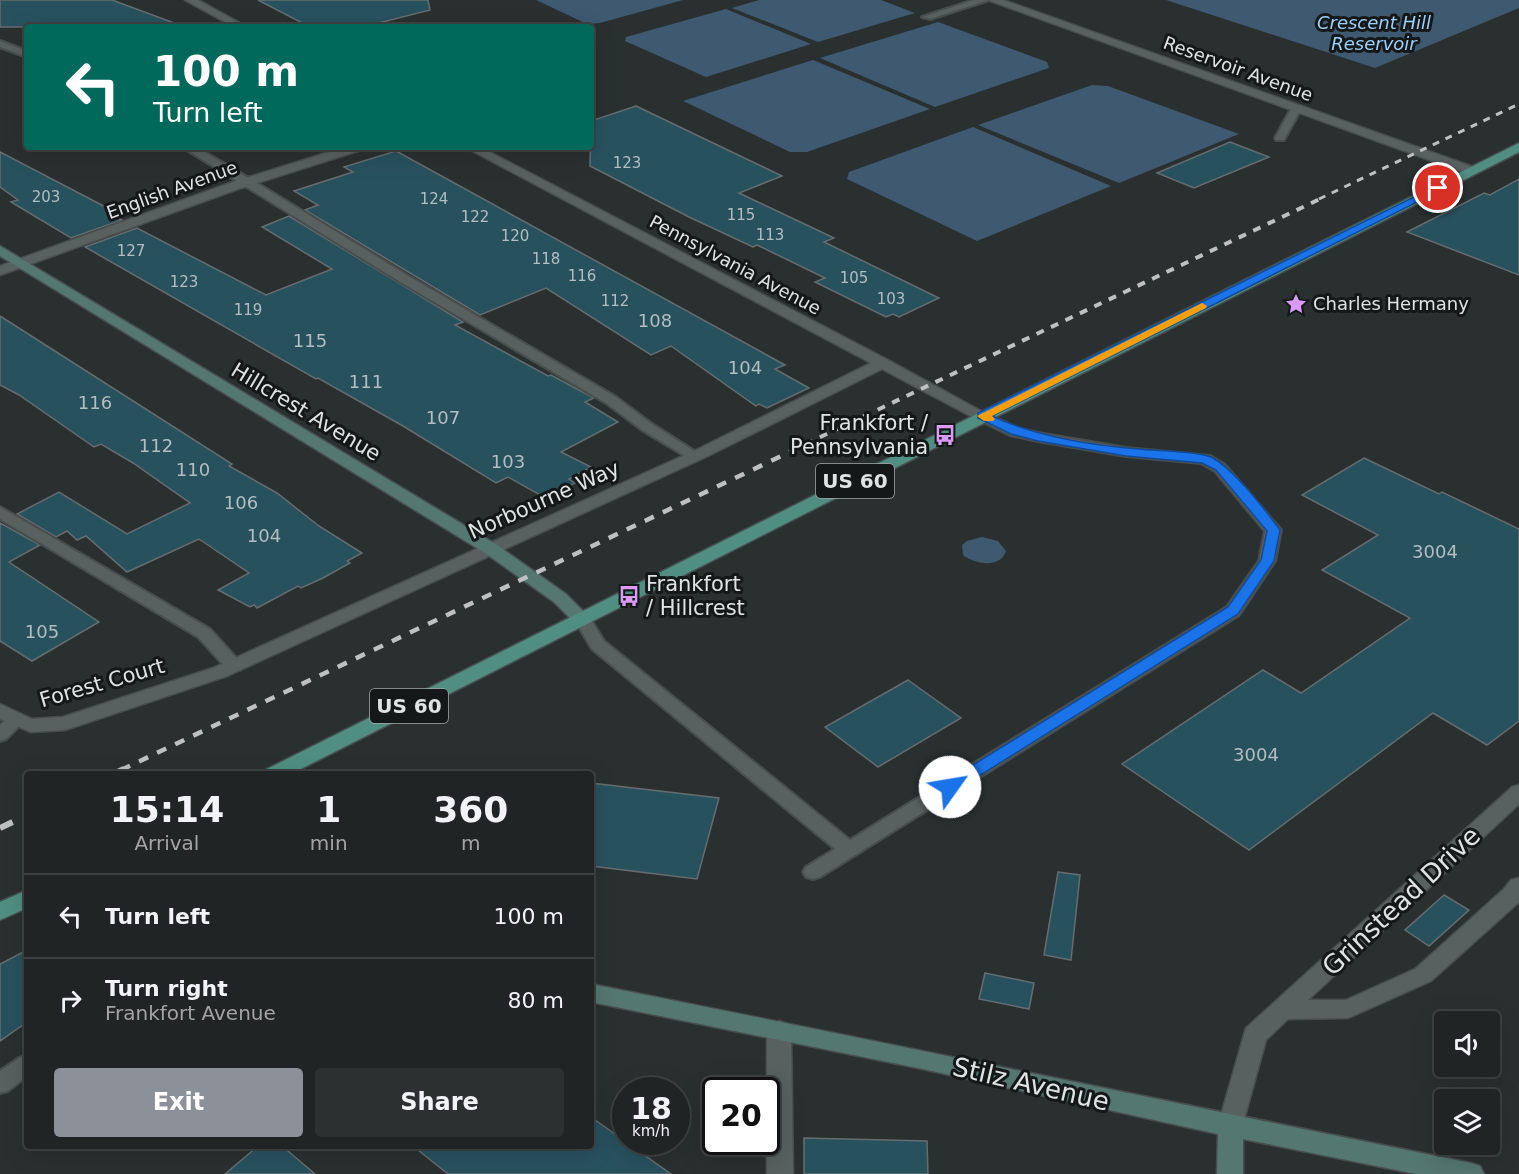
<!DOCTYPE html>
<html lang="en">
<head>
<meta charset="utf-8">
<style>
  :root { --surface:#202424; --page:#2d3031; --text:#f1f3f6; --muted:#a2a4a6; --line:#3d4141; --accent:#8c9099 }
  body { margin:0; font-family:"DejaVu Sans",sans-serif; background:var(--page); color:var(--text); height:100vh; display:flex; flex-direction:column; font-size:22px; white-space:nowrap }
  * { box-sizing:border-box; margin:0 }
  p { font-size:20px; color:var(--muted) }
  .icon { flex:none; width:33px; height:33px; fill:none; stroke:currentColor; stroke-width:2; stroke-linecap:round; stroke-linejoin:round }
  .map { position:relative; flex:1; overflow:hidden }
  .panel { position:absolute; left:24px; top:771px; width:570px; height:378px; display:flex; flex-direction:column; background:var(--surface); border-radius:6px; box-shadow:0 6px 24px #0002,0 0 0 2px var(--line) }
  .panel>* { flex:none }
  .banner { position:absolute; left:24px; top:24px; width:570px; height:126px; border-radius:6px; box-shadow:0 6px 24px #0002,0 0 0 2px var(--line); background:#00695c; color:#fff; overflow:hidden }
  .fabs { position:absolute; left:1434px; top:1011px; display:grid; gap:12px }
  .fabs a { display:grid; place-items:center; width:66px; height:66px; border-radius:6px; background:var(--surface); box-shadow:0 6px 24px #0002,0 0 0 2px var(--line); font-size:30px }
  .speed { position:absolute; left:612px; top:1077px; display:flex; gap:12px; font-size:30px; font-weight:700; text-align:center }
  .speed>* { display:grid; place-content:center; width:78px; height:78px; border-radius:50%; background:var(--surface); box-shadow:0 6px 24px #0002,0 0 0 2px var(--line); line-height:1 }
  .speed small { font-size:15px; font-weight:400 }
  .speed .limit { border:3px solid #111; border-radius:9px; background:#fff; color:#111 }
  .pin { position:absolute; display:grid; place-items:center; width:51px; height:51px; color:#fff; margin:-26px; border:3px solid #fff; border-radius:50%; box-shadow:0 2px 6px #0007 }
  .me { position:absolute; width:66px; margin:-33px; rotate:58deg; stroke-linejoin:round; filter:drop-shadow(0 0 4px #0008) }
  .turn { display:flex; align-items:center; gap:21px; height:126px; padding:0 30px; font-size:27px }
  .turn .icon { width:78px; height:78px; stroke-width:2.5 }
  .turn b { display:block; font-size:42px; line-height:51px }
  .eta { display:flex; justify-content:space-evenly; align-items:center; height:102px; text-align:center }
  .eta b { font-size:36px; font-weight:800; line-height:42px }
  .primary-button { display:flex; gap:12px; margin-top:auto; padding:12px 30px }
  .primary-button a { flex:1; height:69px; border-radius:6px; background:var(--accent); color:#fff; font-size:24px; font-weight:800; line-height:69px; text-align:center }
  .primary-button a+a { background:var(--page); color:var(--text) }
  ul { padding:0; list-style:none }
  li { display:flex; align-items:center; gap:18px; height:84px; padding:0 30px; border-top:2px solid var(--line) }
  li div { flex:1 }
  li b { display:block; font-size:22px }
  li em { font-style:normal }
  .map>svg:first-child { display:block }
  .water { fill:#3e5970 }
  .building { fill:#28515e; stroke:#666c6e; stroke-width:1.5 }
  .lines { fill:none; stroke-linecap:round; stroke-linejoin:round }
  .lane-casing { stroke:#484d4d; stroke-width:4 }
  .street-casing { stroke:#484d4d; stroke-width:3 }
  .secondary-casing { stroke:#484d4d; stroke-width:3 }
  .primary-casing { stroke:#484d4d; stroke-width:3 }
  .lane { fill:#596060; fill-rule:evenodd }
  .street { fill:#596060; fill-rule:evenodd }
  .secondary { fill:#547770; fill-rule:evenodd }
  .primary { fill:#4f8e80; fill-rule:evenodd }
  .rail-far3 { stroke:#bdc1c1; stroke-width:3; stroke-dasharray:7 7; stroke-linecap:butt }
  .rail-far2 { stroke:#bdc1c1; stroke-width:4; stroke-dasharray:8 8; stroke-linecap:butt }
  .rail-far1 { stroke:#bdc1c1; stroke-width:4.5; stroke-dasharray:10 10; stroke-linecap:butt }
  .rail { stroke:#bdc1c1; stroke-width:6; stroke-dasharray:14 14; stroke-linecap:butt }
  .route { fill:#1a73e8; stroke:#114b97; stroke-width:1.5 }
  .slow { fill:#f59e0b }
  .labels { text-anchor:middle; stroke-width:6; stroke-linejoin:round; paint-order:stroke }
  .far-number-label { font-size:15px; fill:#b1bec2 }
  .far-water-label { font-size:18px; font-style:italic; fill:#9dcffb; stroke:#151818 }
  .far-street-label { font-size:18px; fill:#dfe3e3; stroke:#151818 }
  .far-poi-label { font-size:18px; fill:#dfe3e3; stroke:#151818; text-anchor:start }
  .number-label { font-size:18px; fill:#b1bec2 }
  .shield { fill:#151818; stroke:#a2a6a6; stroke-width:1.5 }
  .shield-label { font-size:20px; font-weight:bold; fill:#dfe3e3 }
  .street-label { font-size:21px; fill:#dfe3e3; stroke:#151818 }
  .poi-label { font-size:21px; fill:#dfe3e3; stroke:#151818; text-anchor:end }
  .near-street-label { font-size:26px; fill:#dfe3e3; stroke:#151818 }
</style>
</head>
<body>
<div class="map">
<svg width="1519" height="1174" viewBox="0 0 1519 1174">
  <rect width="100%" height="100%" fill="#2a3030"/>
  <path class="water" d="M536,0H683L600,23L587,24Z
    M759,0H881L915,13L818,42L732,8Z
    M1166,0H1519V8L1375,68Z
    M726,9L811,44L706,77L625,41L626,37Z
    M938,22L1047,62L1049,68L935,107L820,58Z
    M813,60L930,109L807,152H790L683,101Z
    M1092,85L1108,86L1239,134L1119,183L978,125Z
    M973,127L1111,186L977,241L847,179L849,172Z
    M982,537L998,541L1006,551C1001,569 974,564 963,555L962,545L967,541Z"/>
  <path class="building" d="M0,0H112L177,24L176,27H0Z
    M258,0H428L430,10L363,27H310Z
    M636,106L782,176L739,193L834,238L824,242L939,298L899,317L893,314L886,317L815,282L825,278L757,245L753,247L689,217L590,166L591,121Z
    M1230,142L1269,157L1194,188L1157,173Z
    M396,151L785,365L775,369L809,388L767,408L759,404L756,406L671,346L651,355L546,288L480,315L305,210L318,205L294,191L353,172L344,167Z
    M0,152L117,213L112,215L122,220L71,238L11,202L18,200L0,187Z
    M1519,179V275L1407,232L1484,193L1490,195Z
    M289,216L463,322L455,325L548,376L551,375L594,398L585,402L618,422L561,452L591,467L569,479L575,483L547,499L508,477L496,483L403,426L318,378L316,379L85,247L137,228L266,295L332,269L262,227Z
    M0,316L232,464L229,466L277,493L319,526L362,553L347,561L350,563L323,578L301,588L298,586L257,608L254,605L250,607L218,590L249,573L199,539L127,572L86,536L77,540L67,531L56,537L17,514L59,492L127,534L190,503L133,463L101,444L94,447L19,395L0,385Z
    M1364,458L1439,494L1442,492L1519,529V721L1487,745L1433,713L1249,850L1122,764L1263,670L1301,693L1410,618L1322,570L1378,535L1302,495Z
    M0,523L40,545L9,562L99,622L32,661L0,641Z
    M908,680L961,718L878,767L825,727Z
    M591,783L719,798L697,879L591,866Z
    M1058,872L1080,875L1071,960L1044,955Z
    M1444,895L1469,910L1429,946L1405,930Z
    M27,950V1022L0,1041V964Z
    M985,973L1034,983L1029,1009L979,999Z
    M591,1117L671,1174H448L413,1146H591Z
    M804,1138L927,1141L928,1174H804Z
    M258,1146H282L315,1174H225Z"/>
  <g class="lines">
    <defs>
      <path id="lane" d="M974,0H989L930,19L922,17Z
        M0,41L27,51V57L0,47Z
        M1296,106L1301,109L1285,138L1284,140H1276L1275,138L1291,109Z
        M182,147H196L252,180L410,277L616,397L652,424L702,456L700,459H690L642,430L606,403L402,283Z
        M982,412L1020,429L1038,433L1126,448L1210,456L1225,465L1281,530L1275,561L1239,615L820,877L813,879L806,877L803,872L806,867L835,849L592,649L574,619L576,615H588L604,641L850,840L1227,607L1259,561L1265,531L1215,471L1201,463L1126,456L1038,441L1010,435L977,419L975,416L977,413Z
        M0,507L210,629L240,662L243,666L240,670H228L198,637L0,519Z
        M16,714L22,716L25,720L6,739L0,741V725L10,716Z
        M27,1055V1076L8,1091L0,1093V1071L19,1058Z"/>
      <path id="street" d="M185,0H198L247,27H234Z
        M988,0H1003L1476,168L1478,171L1472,175L1468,174Z
        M345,147H363L361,150L238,189L0,275V266L230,183Z
        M465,147H480L888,360L990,416L982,421L976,419L882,369L708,456L227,676L65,730L31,732L0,719V704L32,719L63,717L213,668L696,450L871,363Z
        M1519,785V804L1308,1000H1346L1415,969L1504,889L1511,880L1519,878V902L1431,981L1348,1018L1288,1019L1266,1040L1240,1134L1231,1137L1222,1134L1218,1126L1246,1028L1512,787Z
        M779,1021L787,1024L791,1031L793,1174H767V1031L771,1024Z"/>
      <path id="secondary" d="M0,246L497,545L566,594L591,619L589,623H575L554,602L485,553L0,256Z
        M591,984C885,1042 1177,1104 1471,1163L1480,1166L1484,1174H1416L1243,1139V1174H1217L1218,1134L923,1069L591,1002Z"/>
      <path id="primary" d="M1519,143V152L291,774H264L267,769Z
        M27,890V908L0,920V902Z"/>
    </defs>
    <use href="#lane" class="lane-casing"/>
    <use href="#street" class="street-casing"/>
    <use href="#secondary" class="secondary-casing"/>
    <use href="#primary" class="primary-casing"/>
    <use href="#lane" class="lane"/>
    <use href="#street" class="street"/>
    <use href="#secondary" class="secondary"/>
    <use href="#primary" class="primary"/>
    <path class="rail-far3" d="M1319,199L1519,104"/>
    <path class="rail-far2" d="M791,451L1322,198"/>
    <path class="rail-far1" d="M121,770L794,450"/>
    <path class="rail" d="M113,774L124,769
      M0,828L27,815"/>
  </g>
  <path class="route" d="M1438,185L1443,188L1441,190L992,416C1037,437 1089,445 1138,449C1156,451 1197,451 1211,457C1232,467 1266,511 1280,530L1274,561L1238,614L955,791H944L942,787L944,783L1228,607L1261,560L1267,531L1216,470L1202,463L1126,456L1038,441L1011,434L978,418V413Z"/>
  <path class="slow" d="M1202,303L1207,306L1206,308L992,416L995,419L993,421H984L977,416Z"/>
  <defs>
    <symbol id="sight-bare" viewBox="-9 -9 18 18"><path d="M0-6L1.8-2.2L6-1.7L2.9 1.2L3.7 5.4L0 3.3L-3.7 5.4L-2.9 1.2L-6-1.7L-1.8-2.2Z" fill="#da9af6" stroke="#151818" stroke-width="2.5" paint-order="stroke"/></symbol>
    <symbol id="bus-bare" viewBox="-9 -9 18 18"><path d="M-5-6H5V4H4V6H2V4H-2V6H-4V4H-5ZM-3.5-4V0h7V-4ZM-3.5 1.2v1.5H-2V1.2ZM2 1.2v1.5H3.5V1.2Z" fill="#da9af6" stroke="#151818" stroke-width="2.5" paint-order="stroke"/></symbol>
  </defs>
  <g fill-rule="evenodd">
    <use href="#sight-bare" x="1281" y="289" width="30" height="30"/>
    <use href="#bus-bare" x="930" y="420" width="30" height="30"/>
    <use href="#bus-bare" x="614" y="581" width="30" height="30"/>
  </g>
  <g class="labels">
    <g class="far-number-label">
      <text x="627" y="168">123</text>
      <text x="46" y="202">203</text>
      <text x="434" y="204">124</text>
      <text x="741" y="220">115</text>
      <text x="475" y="222">122</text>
      <text x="770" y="240">113</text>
      <text x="515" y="241">120</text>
      <text x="131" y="256">127</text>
      <text x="546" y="264">118</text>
      <text x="582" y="281">116</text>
      <text x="854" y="283">105</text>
      <text x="184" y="287">123</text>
      <text x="891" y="304">103</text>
      <text x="615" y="306">112</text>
      <text x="248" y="315">119</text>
    </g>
    <g class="far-water-label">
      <text x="1374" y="29">Crescent Hill<tspan x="1374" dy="21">Reservoir</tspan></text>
    </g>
    <g class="far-street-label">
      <text transform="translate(1238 69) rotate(20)" y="6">Reservoir Avenue</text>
      <text transform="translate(172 190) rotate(-20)" y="6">English Avenue</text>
      <text transform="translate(735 265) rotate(28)" y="6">Pennsylvania Avenue</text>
    </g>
    <g class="far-poi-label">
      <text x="1313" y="310">Charles Hermany</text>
    </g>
    <g class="number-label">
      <text x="655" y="327">108</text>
      <text x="310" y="347">115</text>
      <text x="745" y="374">104</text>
      <text x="366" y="388">111</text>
      <text x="95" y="409">116</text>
      <text x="443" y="424">107</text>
      <text x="156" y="452">112</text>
      <text x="508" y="468">103</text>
      <text x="193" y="476">110</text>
      <text x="241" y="509">106</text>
      <text x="264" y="542">104</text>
      <text x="1435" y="558">3004</text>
      <text x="42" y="638">105</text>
      <text x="1256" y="761">3004</text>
    </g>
    <g class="shield">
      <rect x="816" y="464" width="78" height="34" rx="4.5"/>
      <rect x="370" y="689" width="78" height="34" rx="4.5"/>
    </g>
    <g class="shield-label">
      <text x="855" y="488">US 60</text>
      <text x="409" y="713">US 60</text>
    </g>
    <g class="street-label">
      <text transform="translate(306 412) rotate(31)" y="7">Hillcrest Avenue</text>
      <text transform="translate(544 500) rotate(-24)" y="7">Norbourne Way</text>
      <text transform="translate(102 683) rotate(-16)" y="7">Forest Court</text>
    </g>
    <g class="poi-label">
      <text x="928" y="430">Frankfort /<tspan x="928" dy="24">Pennsylvania</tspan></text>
      <text x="646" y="591" text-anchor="start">Frankfort<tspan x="646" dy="24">/ Hillcrest</tspan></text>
    </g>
    <g class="near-street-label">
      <text transform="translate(1401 901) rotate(-43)" y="9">Grinstead Drive</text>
      <text transform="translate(1031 1084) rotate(13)" y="9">Stilz Avenue</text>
    </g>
  </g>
</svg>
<div class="fabs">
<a><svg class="icon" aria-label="sound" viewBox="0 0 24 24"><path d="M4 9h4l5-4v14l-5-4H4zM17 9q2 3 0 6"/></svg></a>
<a><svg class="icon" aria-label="layers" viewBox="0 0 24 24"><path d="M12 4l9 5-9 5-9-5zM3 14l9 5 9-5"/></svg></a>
</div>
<div class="speed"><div>18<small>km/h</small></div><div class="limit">20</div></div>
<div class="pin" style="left:1438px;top:188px;background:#d93025"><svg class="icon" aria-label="arrive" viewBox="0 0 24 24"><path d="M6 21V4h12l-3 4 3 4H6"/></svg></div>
<svg class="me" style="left:950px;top:787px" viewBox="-20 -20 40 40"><circle r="19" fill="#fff"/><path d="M0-13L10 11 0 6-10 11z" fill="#1a73e8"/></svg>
<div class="banner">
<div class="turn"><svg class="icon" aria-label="left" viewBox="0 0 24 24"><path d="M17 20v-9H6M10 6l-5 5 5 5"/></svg><div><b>100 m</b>Turn left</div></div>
</div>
<section class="panel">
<div class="eta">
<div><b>15:14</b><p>Arrival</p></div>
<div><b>1</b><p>min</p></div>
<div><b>360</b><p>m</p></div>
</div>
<ul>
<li><svg class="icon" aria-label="left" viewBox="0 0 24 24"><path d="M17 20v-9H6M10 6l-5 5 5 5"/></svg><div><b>Turn left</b></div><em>100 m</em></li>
<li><svg class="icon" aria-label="right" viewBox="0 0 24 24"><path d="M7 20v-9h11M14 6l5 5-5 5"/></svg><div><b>Turn right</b><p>Frankfort Avenue</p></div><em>80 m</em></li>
</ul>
<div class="primary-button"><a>Exit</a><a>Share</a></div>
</section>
</div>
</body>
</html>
